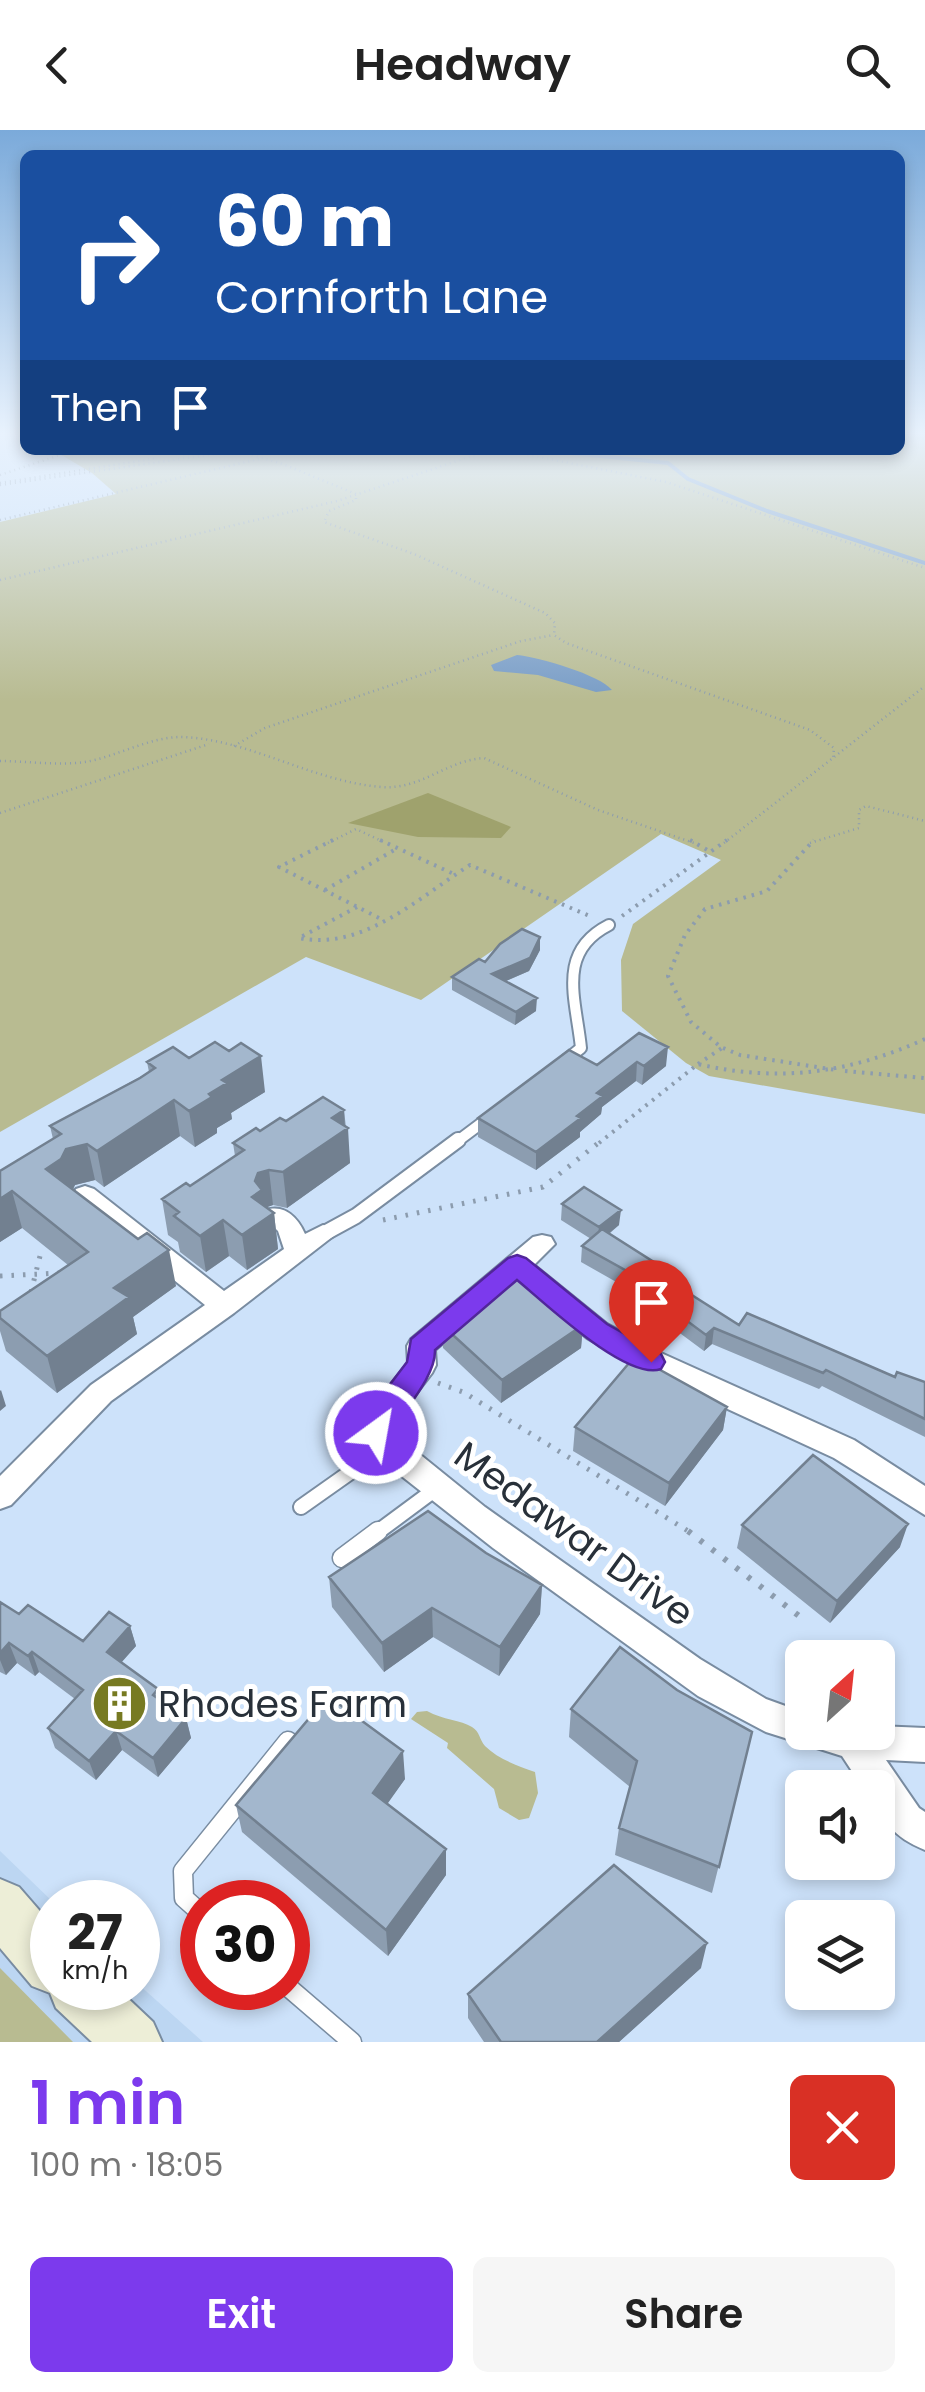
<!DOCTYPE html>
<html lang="en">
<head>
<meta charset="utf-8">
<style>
  :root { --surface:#fff; --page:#f6f6f6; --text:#222; --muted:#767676; --accent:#7c3aed }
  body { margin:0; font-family:Poppins,sans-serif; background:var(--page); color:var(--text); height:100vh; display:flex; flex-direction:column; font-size:38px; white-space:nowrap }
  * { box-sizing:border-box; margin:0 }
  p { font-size:32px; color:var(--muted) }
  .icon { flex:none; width:55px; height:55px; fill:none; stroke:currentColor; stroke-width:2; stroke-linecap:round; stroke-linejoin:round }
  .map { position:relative; height:1912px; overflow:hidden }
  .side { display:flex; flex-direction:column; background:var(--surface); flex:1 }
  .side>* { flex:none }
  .banner { position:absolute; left:20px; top:20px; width:885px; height:305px; border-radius:15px; box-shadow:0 5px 15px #0003; background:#1a4fa0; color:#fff; overflow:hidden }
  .needle { width:65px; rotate:27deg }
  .controls { position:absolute; left:785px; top:1510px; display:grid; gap:20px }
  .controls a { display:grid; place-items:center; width:110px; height:110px; border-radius:15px; background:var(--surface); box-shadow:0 5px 15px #0003; font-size:50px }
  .speed { position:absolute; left:30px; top:1750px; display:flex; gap:20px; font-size:50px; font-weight:700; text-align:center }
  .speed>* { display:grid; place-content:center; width:130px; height:130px; border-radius:50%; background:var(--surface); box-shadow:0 5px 15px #0003; line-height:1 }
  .speed small { font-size:25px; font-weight:400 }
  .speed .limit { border:15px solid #d22; background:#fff; color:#111 }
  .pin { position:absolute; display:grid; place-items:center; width:85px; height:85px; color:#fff; margin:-102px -42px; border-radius:50% 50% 50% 0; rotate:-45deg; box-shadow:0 0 10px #0007 }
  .pin .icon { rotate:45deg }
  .me { position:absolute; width:110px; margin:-55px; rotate:32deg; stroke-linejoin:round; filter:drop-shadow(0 0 8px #0008) }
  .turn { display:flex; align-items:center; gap:35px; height:210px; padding:0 30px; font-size:45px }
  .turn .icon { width:130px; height:130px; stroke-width:2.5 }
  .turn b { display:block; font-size:70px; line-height:85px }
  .then { display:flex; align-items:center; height:95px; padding:0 30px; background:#0003; gap:20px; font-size:38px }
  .round { display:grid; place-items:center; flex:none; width:105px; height:105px; border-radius:15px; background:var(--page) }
  .head { display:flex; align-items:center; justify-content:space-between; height:170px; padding:0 30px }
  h1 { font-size:60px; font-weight:600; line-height:75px; color:var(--accent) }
  .primary-button { display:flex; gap:20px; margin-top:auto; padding:20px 30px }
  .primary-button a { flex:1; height:115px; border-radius:15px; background:var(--accent); color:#fff; font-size:40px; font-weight:600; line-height:115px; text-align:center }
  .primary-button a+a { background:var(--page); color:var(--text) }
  header { display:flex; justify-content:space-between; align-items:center; height:130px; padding:0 30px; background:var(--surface); font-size:45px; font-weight:600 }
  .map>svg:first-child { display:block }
  .built { fill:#bcd6f2 }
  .green { fill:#b8bb91 }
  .forest { fill:#9fa26d }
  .water { fill:#789cc5 }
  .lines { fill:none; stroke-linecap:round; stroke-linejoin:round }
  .stream { stroke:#789cc5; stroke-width:4 }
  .lane-far2-casing { stroke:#798ca1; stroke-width:14 }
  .lane-far1-casing { stroke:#798ca1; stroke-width:18 }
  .lane-casing { stroke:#798ca1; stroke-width:21 }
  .street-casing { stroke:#798ca1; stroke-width:4 }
  .secondary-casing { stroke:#798ca1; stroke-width:4 }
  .path-far3 { stroke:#8c9cae; stroke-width:2.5; stroke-dasharray:1 4; stroke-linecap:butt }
  .path-far2 { stroke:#8c9cae; stroke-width:4; stroke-dasharray:2.5 6; stroke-linecap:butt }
  .path-far1 { stroke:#8c9cae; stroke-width:5; stroke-dasharray:2.5 9; stroke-linecap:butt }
  .path { stroke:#8c9cae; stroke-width:6; stroke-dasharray:4 11; stroke-linecap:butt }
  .lane-far2 { stroke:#fff; stroke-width:10 }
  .lane-far1 { stroke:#fff; stroke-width:14 }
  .lane { stroke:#fff; stroke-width:18 }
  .street { fill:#fff; fill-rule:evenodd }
  .secondary { fill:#edeed7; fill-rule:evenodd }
  .wall { fill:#8c9db0 }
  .shaded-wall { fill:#728090 }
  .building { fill:#a3b7cd; stroke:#728090; stroke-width:2.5 }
  .route { fill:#7c3aed; stroke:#51269a; stroke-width:2.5 }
  .labels { text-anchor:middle; stroke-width:10; stroke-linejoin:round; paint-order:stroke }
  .near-street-label { font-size:38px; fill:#283039; stroke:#fff }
  .near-poi-label { font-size:38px; fill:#283039; stroke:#fff; text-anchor:start }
</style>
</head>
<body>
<header><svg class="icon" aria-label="back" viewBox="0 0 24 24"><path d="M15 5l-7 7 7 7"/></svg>Headway<svg class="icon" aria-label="search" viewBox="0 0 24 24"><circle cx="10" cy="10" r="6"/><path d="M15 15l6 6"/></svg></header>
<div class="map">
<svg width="925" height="1912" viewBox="0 0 925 1912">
  <rect width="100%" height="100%" fill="#cde2fa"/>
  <path class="built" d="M0,1721L53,1772L52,1858H138V1854L203,1912H0Z"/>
  <path class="green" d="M900,304H925V433L892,423L925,435V984L709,946L686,933L622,881L621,830L633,794L721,730L661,704L421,870L306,827L0,1002V392L116,364L92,343L58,323L75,320H900Z
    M427,1581C443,1590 461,1590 472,1597C480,1602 479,1609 485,1616C498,1629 518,1636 535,1642L538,1663L529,1688L519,1690L499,1678L494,1659L447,1618L448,1613L411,1589L417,1582Z
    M0,1838L73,1912H0Z"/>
  <path class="forest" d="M428,663L511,697L501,708L418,707L348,693Z"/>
  <path class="water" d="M517,525C539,527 600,545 612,560L596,562L538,545L494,541L491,535Z"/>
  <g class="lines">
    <path class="stream" d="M542,320L668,333L688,349L767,381L925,433"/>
    <defs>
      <path id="lane-far2" d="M566,930L581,918C576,869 556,822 609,795
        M455,1013L487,989"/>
      <path id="lane-far1" d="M323,1104L356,1086L458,1010
        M301,1377L386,1317
        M375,1404L437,1358"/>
      <path id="lane" d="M342,1428L378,1401
        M202,1784L184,1768L183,1741L288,1611
        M288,1857L352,1912"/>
      <path id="street" d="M85,1056L94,1059L224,1161L284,1119L278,1101L263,1086L266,1080C285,1074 298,1088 305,1104L323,1095L332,1098L336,1104L234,1183L111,1271L11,1375L0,1379V1346L91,1255L205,1175L76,1071L73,1065L76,1059Z
        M542,1105L551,1107L555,1114L534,1135L607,1194L661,1223L854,1310L925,1356V1385L834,1328L641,1239L587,1208L517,1149L435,1220L436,1235L432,1243L395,1291L391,1301L485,1377L700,1529L766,1569L802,1582V1602H878V1596L925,1598V1632L886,1630L919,1678L925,1682V1720C894,1707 878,1691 878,1658H863L842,1626L766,1602L698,1566L493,1418L376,1326L362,1303L372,1278L408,1233L407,1216L411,1209L533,1107Z"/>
      <path id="secondary" d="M0,1749L19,1757L52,1795V1858H117L153,1892L162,1912H92L56,1878L50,1863L32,1856L0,1818Z"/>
    </defs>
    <use href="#lane-far2" class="lane-far2-casing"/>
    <use href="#lane-far1" class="lane-far1-casing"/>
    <use href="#lane" class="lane-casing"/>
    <use href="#street" class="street-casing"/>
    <use href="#secondary" class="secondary-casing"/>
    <path class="path-far3" d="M503,320L666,352L925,438
      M183,325L212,320
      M0,345L63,324L111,320
      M0,353L158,328
      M0,355L236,321L280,333L356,364V370L329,381L324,392L414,424L545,483L555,493L554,505L566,513L810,600L834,618L833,630
      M0,390L263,328
      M0,450L337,371L490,320
      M234,616L265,598L521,511L554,505
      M0,631C27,631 58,636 85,632C116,627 149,607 181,607C250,609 313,652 382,657C421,660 447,630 484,628L598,680L694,713
      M0,683L209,614
      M328,713L356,699L386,713
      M724,713L925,556
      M810,713L859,698V680L866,676L925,691"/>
    <path class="path-far2" d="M333,710L279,737L383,790
      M380,710L456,745
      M690,710L711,722
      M325,760L398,718
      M357,777L299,808C363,821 418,768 470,735L592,787
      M622,786L727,710
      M723,918L740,925L836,940
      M698,934L722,918L691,892L668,846L685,805L705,779L767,761L814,710
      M845,941L925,948
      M599,1013L698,934C778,953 850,943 925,909"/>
    <path class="path-far1" d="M383,1090L543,1057L602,1010
      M0,1146L60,1143
      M31,1162L42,1118
      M438,1253L463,1262L693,1404"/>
    <path class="path" d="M688,1401L803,1489"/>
    <use href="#lane-far2" class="lane-far2"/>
    <use href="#lane-far1" class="lane-far1"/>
    <use href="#lane" class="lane"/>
    <use href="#street" class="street"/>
    <use href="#secondary" class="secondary"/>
  </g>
  <path class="wall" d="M540,807V820L529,841L506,851L536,881L515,895L452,860V847Z
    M639,903L666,936L642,955L636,951L602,977L601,984L580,1002V1007L536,1040L478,1007V988L597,935Z
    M189,928L265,962L231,983L232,989L217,998V1003L195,1017L180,1006L104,1057L95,1050L75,1055L73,1059L176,1156L133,1187L137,1204L57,1263L6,1221L0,1201V1181L68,1135L22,1098L0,1112V1041L53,1009L50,996L149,942L147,932Z
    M344,980L350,1033L287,1078L273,1075L266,1077L274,1083L278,1119L247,1140L229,1126L206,1142L180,1122L178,1112L168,1105L162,1069L190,1056L235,1026L233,1013L286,991Z
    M562,1074L619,1095L609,1104L658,1151L641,1166L581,1132L582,1116L591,1109L561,1090Z
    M648,1162L895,1247L925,1252V1307L822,1256L819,1259L712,1214L704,1221L646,1178Z
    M442,1195H583L581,1218L501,1273L443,1218Z
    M727,1277L723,1300L665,1376L573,1321L575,1297Z
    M742,1395L900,1417L830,1493L737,1418Z
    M329,1447L542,1455L540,1484L499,1546L433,1507L384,1542L332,1477Z
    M0,1472L19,1484L83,1511L130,1496L136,1516L121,1532L158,1559L161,1570L186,1588L191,1608L158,1647L122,1620L96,1650L55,1618L48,1598L75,1569L39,1542L35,1546L17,1533L6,1545L0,1542Z
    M677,1560L752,1602L712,1763L615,1725L619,1698L630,1657L569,1607L571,1579Z
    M405,1649L387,1673L446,1745L388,1826L242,1702L236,1675Z
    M701,1838L619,1912H484L468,1888V1864Z"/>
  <path class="shaded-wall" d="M540,807V820L529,841L492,857V844Z
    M537,868L536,881L515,895L516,882Z
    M668,917L666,936L642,955L644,936Z
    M261,926L265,962L231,983L232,989L217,998V1003L195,1017L189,981L222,950Z
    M637,932L636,951L602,977L601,984L580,1002V1007L536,1040V1022L577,986L597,963Z
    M174,970L180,1006L104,1057L97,1021Z
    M344,980L345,1000L348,998L350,1033L287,1078L283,1042L332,988Z
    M87,1014L95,1050L75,1055L70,1065L46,1039L66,1019Z
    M269,1040L273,1075L265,1078L274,1083L278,1119L247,1140L242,1105L255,1051L258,1043Z
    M12,1061L22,1098L0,1112V1069Z
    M621,1080L619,1095L597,1113L599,1097Z
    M223,1090L229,1126L206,1142L200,1106Z
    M169,1120L176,1156L133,1187L137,1204L57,1263L47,1226L114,1158Z
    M660,1136L658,1151L641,1166L643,1150Z
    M583,1195L581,1218L501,1273L502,1250Z
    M714,1198L712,1214L704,1221L706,1205Z
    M1,1260L6,1276L0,1281V1261Z
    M727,1277L723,1300L665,1376L669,1353Z
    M908,1394L900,1417L830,1493L837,1471Z
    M542,1455L540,1484L499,1546L500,1517Z
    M432,1478L433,1507L384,1542L382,1513Z
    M130,1496L136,1516L113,1542L107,1522Z
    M9,1513L17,1533L6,1545L0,1530V1523Z
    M32,1522L39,1542L35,1546L28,1526Z
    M186,1588L191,1608L158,1647L153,1628Z
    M116,1601L122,1620L96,1650L89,1631Z
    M403,1621L405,1649L376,1690L373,1663Z
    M446,1719V1745L388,1826L386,1800Z
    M707,1813L701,1838L619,1912H597Z"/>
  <path class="building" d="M522,799L540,807L530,828L492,844L537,868L516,882L452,847L479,829L485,832L500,814Z
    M639,903L668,917L644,936L637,932L597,963L603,966L577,986L581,988L536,1022L478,988L569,920L597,935Z
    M215,912L229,921L241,913L261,926L222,950L227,953L209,964L212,967L189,981L174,970L97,1021L87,1014L66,1019L61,1029L46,1039L138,1109L147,1103L169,1120L114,1158L129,1167L47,1226L0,1188V1181L88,1122L12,1061L0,1069V1041L61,1004L50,996L140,948L155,938L147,932L173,917L189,928Z
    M323,967L344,980L332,988L348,998L283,1042L269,1040L258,1043L255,1051L262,1060L252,1067L274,1083L242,1105L223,1090L200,1106L174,1086L179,1082L162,1069L186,1053L190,1056L244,1020L233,1013L256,998L260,1001L280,988L286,991Z
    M584,1057L621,1080L599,1097L562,1074Z
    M602,1099L660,1136L643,1150L582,1116Z
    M515,1138L583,1195L502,1250L442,1195Z
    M665,1148L739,1195L747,1183L895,1247L897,1242L925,1252V1289L826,1240L823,1243L714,1198L706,1205L648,1162Z
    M635,1226L727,1277L669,1353L575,1297Z
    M813,1325L908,1394L837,1471L742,1395Z
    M428,1381L486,1423L542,1455L500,1517L432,1478L382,1513L329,1447Z
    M0,1472L19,1484L28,1475L83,1511L109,1482L130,1496L107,1522L158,1559L153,1565L186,1588L153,1628L116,1601L89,1631L48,1598L83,1560L32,1522L28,1526L9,1513L0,1523Z
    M620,1517L677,1560L752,1602L719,1737L619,1698L637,1631L571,1579Z
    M328,1566L403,1621L373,1663L446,1719L386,1800L236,1675Z
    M614,1735L707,1813L597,1912H501L468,1864Z"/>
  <linearGradient id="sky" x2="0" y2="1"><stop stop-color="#7baada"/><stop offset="0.53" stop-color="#e8f2fd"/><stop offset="1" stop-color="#e8f2fd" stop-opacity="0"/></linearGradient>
  <rect width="925" height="572" fill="url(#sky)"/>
  <path class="route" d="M517,1125L526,1128L607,1194L661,1224L665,1232L661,1239C626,1251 544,1172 517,1150L435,1220C436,1248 400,1284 386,1311L376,1315L365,1311L361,1303L372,1278L407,1232L411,1209L508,1128Z"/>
  <defs>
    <symbol id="building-disc" viewBox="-11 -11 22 22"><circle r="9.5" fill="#777a22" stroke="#fff"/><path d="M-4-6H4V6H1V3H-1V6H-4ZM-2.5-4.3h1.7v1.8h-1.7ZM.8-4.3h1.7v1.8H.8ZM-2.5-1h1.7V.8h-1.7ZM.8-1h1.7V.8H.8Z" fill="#fff"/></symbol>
  </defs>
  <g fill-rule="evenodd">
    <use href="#building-disc" x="88" y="1542" width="63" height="63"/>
  </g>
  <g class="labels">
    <g class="near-street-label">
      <text transform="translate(574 1404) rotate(36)" y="13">Medawar Drive</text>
    </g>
    <g class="near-poi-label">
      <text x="158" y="1587">Rhodes Farm</text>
    </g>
  </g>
</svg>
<div class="controls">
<a><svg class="needle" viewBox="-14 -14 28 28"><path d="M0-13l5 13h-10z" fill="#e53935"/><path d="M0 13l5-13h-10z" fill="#767676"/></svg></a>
<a><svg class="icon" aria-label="sound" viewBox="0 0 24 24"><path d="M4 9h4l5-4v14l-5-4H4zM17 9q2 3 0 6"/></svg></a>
<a><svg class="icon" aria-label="layers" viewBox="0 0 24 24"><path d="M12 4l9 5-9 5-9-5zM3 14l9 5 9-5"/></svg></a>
</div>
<div class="speed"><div>27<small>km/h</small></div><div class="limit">30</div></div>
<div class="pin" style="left:651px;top:1232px;background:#d93025"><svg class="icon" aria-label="arrive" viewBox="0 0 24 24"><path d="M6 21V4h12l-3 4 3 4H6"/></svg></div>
<svg class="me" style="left:376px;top:1303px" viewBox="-20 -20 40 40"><circle r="17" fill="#7c3aed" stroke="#fff" stroke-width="3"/><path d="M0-11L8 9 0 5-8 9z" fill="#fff"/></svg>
<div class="banner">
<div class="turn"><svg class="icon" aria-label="right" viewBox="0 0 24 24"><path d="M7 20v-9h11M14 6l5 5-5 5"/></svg><div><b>60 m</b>Cornforth Lane</div></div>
<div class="then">Then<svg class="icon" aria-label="arrive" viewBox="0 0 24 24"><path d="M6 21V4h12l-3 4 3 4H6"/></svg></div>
</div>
</div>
<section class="side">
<div class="head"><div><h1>1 min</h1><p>100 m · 18:05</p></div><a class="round" style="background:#d93025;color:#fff"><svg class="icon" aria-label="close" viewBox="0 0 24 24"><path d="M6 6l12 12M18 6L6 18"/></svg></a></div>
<div class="primary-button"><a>Exit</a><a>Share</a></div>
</section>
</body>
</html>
